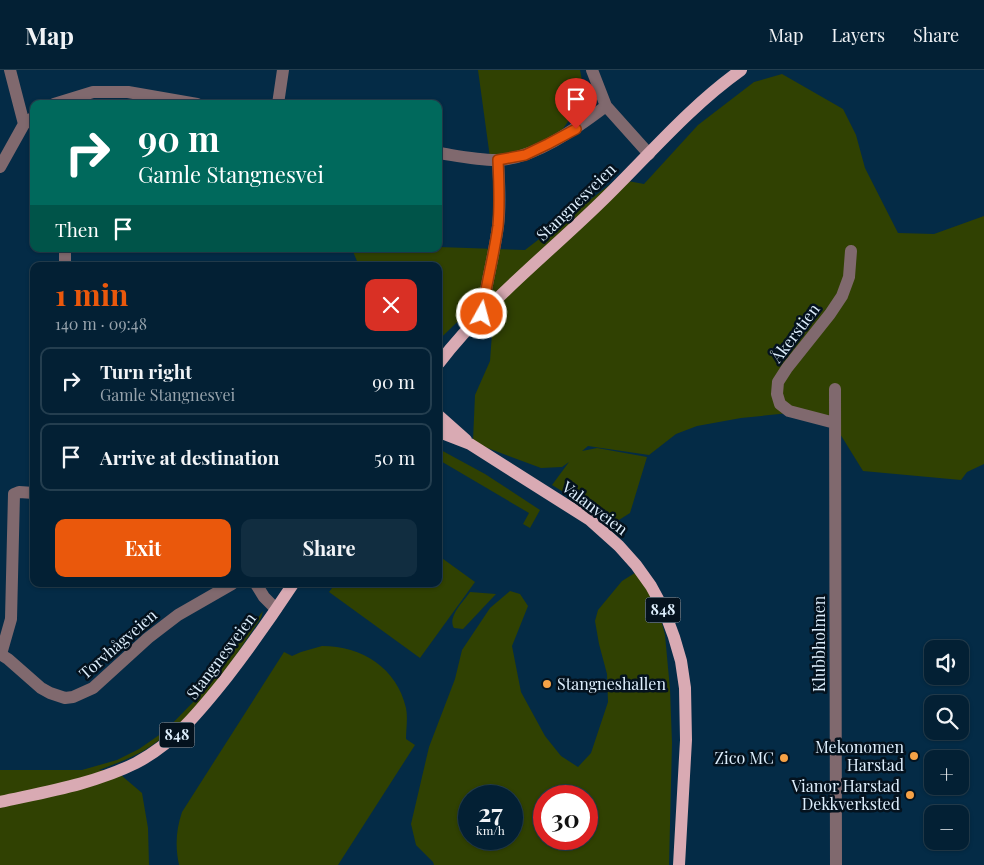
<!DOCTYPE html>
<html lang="en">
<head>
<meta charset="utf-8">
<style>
  :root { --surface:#032034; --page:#112d40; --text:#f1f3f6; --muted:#97a3ac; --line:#243e4f; --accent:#ea580c }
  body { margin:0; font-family:"Playfair Display",serif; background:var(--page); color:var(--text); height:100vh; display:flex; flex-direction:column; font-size:19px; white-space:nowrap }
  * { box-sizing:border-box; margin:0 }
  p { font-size:16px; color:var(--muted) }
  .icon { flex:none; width:28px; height:28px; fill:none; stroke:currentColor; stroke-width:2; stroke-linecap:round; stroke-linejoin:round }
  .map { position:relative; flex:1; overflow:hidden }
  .panel { position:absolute; left:30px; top:192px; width:412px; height:325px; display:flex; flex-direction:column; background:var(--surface); border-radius:10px; box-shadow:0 1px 4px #0004,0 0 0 1px var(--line) }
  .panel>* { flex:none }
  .banner { position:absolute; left:30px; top:30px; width:412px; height:152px; border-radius:10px; box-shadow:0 1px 4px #0004,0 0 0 1px var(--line); background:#00695c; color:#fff; overflow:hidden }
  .tools { position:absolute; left:924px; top:570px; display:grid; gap:10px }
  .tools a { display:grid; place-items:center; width:45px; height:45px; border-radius:10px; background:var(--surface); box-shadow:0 1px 4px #0004,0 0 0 1px var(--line); font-size:25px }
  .speed { position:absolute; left:458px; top:715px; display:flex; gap:10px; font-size:25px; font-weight:700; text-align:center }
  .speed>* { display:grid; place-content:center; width:65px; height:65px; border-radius:50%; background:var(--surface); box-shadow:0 1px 4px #0004,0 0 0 1px var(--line); line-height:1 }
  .speed small { font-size:12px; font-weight:400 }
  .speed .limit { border:8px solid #d22; background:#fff; color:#111 }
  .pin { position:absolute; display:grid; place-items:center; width:42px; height:42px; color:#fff; margin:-51px -21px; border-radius:50% 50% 50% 0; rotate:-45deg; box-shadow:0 0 5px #0007 }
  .pin .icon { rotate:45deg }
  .me { position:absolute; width:55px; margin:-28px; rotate:7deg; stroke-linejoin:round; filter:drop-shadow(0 0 4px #0008) }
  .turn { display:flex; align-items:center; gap:18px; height:105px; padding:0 25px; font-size:22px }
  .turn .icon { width:65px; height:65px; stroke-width:2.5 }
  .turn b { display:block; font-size:35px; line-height:42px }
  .then { display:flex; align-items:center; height:48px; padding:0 25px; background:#0003; gap:10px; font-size:19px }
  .round { display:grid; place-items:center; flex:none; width:52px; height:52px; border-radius:10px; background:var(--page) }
  .overview { display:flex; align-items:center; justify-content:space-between; height:85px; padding:0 25px }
  h1 { font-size:30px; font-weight:700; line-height:38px; color:var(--accent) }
  .action { display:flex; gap:10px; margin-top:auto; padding:10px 25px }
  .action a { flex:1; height:58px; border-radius:10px; background:var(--accent); color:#fff; font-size:20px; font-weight:700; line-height:58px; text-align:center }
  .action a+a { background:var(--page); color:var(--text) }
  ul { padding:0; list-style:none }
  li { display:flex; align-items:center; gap:15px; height:68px; margin:0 10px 8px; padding:0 15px; border:2px solid var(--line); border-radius:10px }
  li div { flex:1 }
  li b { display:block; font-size:19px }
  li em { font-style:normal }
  header { display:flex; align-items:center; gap:30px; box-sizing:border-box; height:70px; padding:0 25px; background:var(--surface); border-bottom:1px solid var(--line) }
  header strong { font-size:24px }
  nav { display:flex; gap:28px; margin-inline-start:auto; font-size:18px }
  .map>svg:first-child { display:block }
  .green { fill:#304102; fill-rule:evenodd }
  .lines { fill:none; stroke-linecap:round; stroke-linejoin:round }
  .minor { stroke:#80696e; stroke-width:12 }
  .major { stroke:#d9aab3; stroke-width:12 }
  .route-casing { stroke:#983908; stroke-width:12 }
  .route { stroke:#ea580c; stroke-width:9 }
  .poi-dot { fill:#f6a246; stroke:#04121e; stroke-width:2 }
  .labels { text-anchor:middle; stroke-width:5; stroke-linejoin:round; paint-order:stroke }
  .shield { fill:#04121e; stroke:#9dadba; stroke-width:1 }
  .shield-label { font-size:15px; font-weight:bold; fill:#deeffd }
  .street-label { font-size:16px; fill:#deeffd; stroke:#04121e }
  .poi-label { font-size:16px; fill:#deeffd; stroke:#04121e; text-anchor:end }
</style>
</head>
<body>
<header>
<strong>Map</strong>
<nav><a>Map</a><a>Layers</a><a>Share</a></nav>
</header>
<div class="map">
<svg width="984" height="795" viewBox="0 0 984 795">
  <rect width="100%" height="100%" fill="#042b46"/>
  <path class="green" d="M478,0H580L585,27L558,66L491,95Z
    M782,4L843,39L856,65L865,98L898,163L934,164L984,146V394L967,402L961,410L863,401L829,346L809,341L741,348L697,356L676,364L649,385L588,376L582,381L597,378L647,387L630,443L611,455L583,434L552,415L569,392L562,397L541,398L477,374L473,370L475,325L490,291L494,236C471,234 454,256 439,270V196H359L352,179H439V177L525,180L617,109L644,114L698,55L754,12Z
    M439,379L485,404L540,440L530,458L523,454L529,443L439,390Z
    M439,486L475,512L420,588L329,522L335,514H439Z
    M638,501L654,522L665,565L670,619L672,673L669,795H434L433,792L416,775L411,754L429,677L455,609L462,580L490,538L510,521L520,524L528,536L512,576L521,622L545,666L561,686L578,697L591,683L608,632L607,604L599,574L595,551L598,540L622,511ZM469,726H511V769H469ZM544,726H586V769H544Z
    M470,522L496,524L463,559L454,558C447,547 464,531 470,522Z
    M263,541L261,548C230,594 198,645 151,676C135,687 117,693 99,700H115L142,723L148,758L149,795H0V700H82L117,690L139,679L165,661L199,626Z
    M322,576C362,576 397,598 406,638C408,648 406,659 406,669L415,675L338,795H179C175,776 176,760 182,742L284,582L292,586L301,582Z"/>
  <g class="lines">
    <path class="minor" d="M10,0L24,54
      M592,0L606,36L649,84
      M54,34L93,22H128L197,34
      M278,34L283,0
      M439,83C458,86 477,90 496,90C533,90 577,58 606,36
      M0,97L24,54L34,47
      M65,196V179
      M482,244C486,214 494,186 498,156C501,134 499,112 498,90
      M835,319L836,795
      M835,353L789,341L780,334L777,324L778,312L787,298L830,244L842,226L849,207L851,181
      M256,514L264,527L276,539
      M0,584L8,589L41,618L50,623L65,628L73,627L93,618L148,568L178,545L232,514
      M1,584L11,549L14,424L19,422L34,423"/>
    <path class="major" d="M439,293C486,232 548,184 603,130C648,86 689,37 741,0
      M439,346L466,370
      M439,362L470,374L590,450L619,476L636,495L651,516L664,540L674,567L681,591L685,618L686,670L679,795
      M0,732C45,722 94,714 136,693C174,673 200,641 227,607C250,577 272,546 293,514"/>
  </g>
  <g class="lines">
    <defs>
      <path id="route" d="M482,244C486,214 494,186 498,156C500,134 499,112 498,90L525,85L548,74L576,59"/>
    </defs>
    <use href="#route" class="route-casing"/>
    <use href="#route" class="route"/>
  </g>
  <g class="poi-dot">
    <circle cx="547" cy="614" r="5"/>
    <circle cx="914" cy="686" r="5"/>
    <circle cx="784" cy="688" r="5"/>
    <circle cx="910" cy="725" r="5"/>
  </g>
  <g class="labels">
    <g class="shield">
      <rect x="645.5" y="527.5" width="35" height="25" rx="4"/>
      <rect x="159.5" y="652.5" width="35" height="25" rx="4"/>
    </g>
    <g class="shield-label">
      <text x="663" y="545">848</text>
      <text x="177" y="670">848</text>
    </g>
    <g class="street-label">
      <text transform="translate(576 132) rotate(-44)" y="6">Stangnesveien</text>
      <text transform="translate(795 263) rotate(-53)" y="6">Åkerstien</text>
      <text transform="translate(595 438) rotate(37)" y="6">Valanveien</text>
      <text transform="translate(118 574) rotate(-41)" y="6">Torvhågveien</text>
      <text transform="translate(819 574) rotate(-90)" y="6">Klubbholmen</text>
      <text transform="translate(221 586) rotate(-53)" y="6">Stangnesveien</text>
    </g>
    <g class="poi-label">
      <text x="557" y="620" text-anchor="start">Stangneshallen</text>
      <text x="904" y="683">Mekonomen<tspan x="904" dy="18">Harstad</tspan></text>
      <text x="774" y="694">Zico MC</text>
      <text x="900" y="722">Vianor Harstad<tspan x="900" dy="18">Dekkverksted</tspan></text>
    </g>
  </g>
</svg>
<div class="tools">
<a><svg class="icon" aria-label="sound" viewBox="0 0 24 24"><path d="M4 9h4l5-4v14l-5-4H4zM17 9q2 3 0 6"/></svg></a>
<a><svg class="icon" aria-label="search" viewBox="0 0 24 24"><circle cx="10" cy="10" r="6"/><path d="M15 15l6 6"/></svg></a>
<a>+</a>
<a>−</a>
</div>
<div class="speed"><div>27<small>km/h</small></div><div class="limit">30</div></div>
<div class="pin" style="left:576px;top:59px;background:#d93025"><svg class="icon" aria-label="arrive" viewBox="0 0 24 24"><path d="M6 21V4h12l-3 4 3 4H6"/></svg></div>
<svg class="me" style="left:482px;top:244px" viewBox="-20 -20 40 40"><circle r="17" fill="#ea580c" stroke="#fff" stroke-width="3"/><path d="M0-11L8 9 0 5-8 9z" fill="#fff"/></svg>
<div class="banner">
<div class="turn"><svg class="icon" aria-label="right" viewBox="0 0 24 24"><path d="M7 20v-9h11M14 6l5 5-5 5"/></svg><div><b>90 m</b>Gamle Stangnesvei</div></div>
<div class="then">Then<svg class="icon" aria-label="arrive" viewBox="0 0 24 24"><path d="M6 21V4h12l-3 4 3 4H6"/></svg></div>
</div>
<section class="panel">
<div class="overview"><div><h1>1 min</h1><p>140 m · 09:48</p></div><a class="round" style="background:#d93025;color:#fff"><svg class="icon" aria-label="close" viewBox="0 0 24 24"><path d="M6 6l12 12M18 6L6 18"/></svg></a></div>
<ul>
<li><svg class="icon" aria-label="right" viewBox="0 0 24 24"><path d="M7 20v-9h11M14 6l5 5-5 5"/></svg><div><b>Turn right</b><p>Gamle Stangnesvei</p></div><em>90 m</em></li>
<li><svg class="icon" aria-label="arrive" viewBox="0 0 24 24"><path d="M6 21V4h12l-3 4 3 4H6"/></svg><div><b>Arrive at destination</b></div><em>50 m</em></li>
</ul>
<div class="action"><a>Exit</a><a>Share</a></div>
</section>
</div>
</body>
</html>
